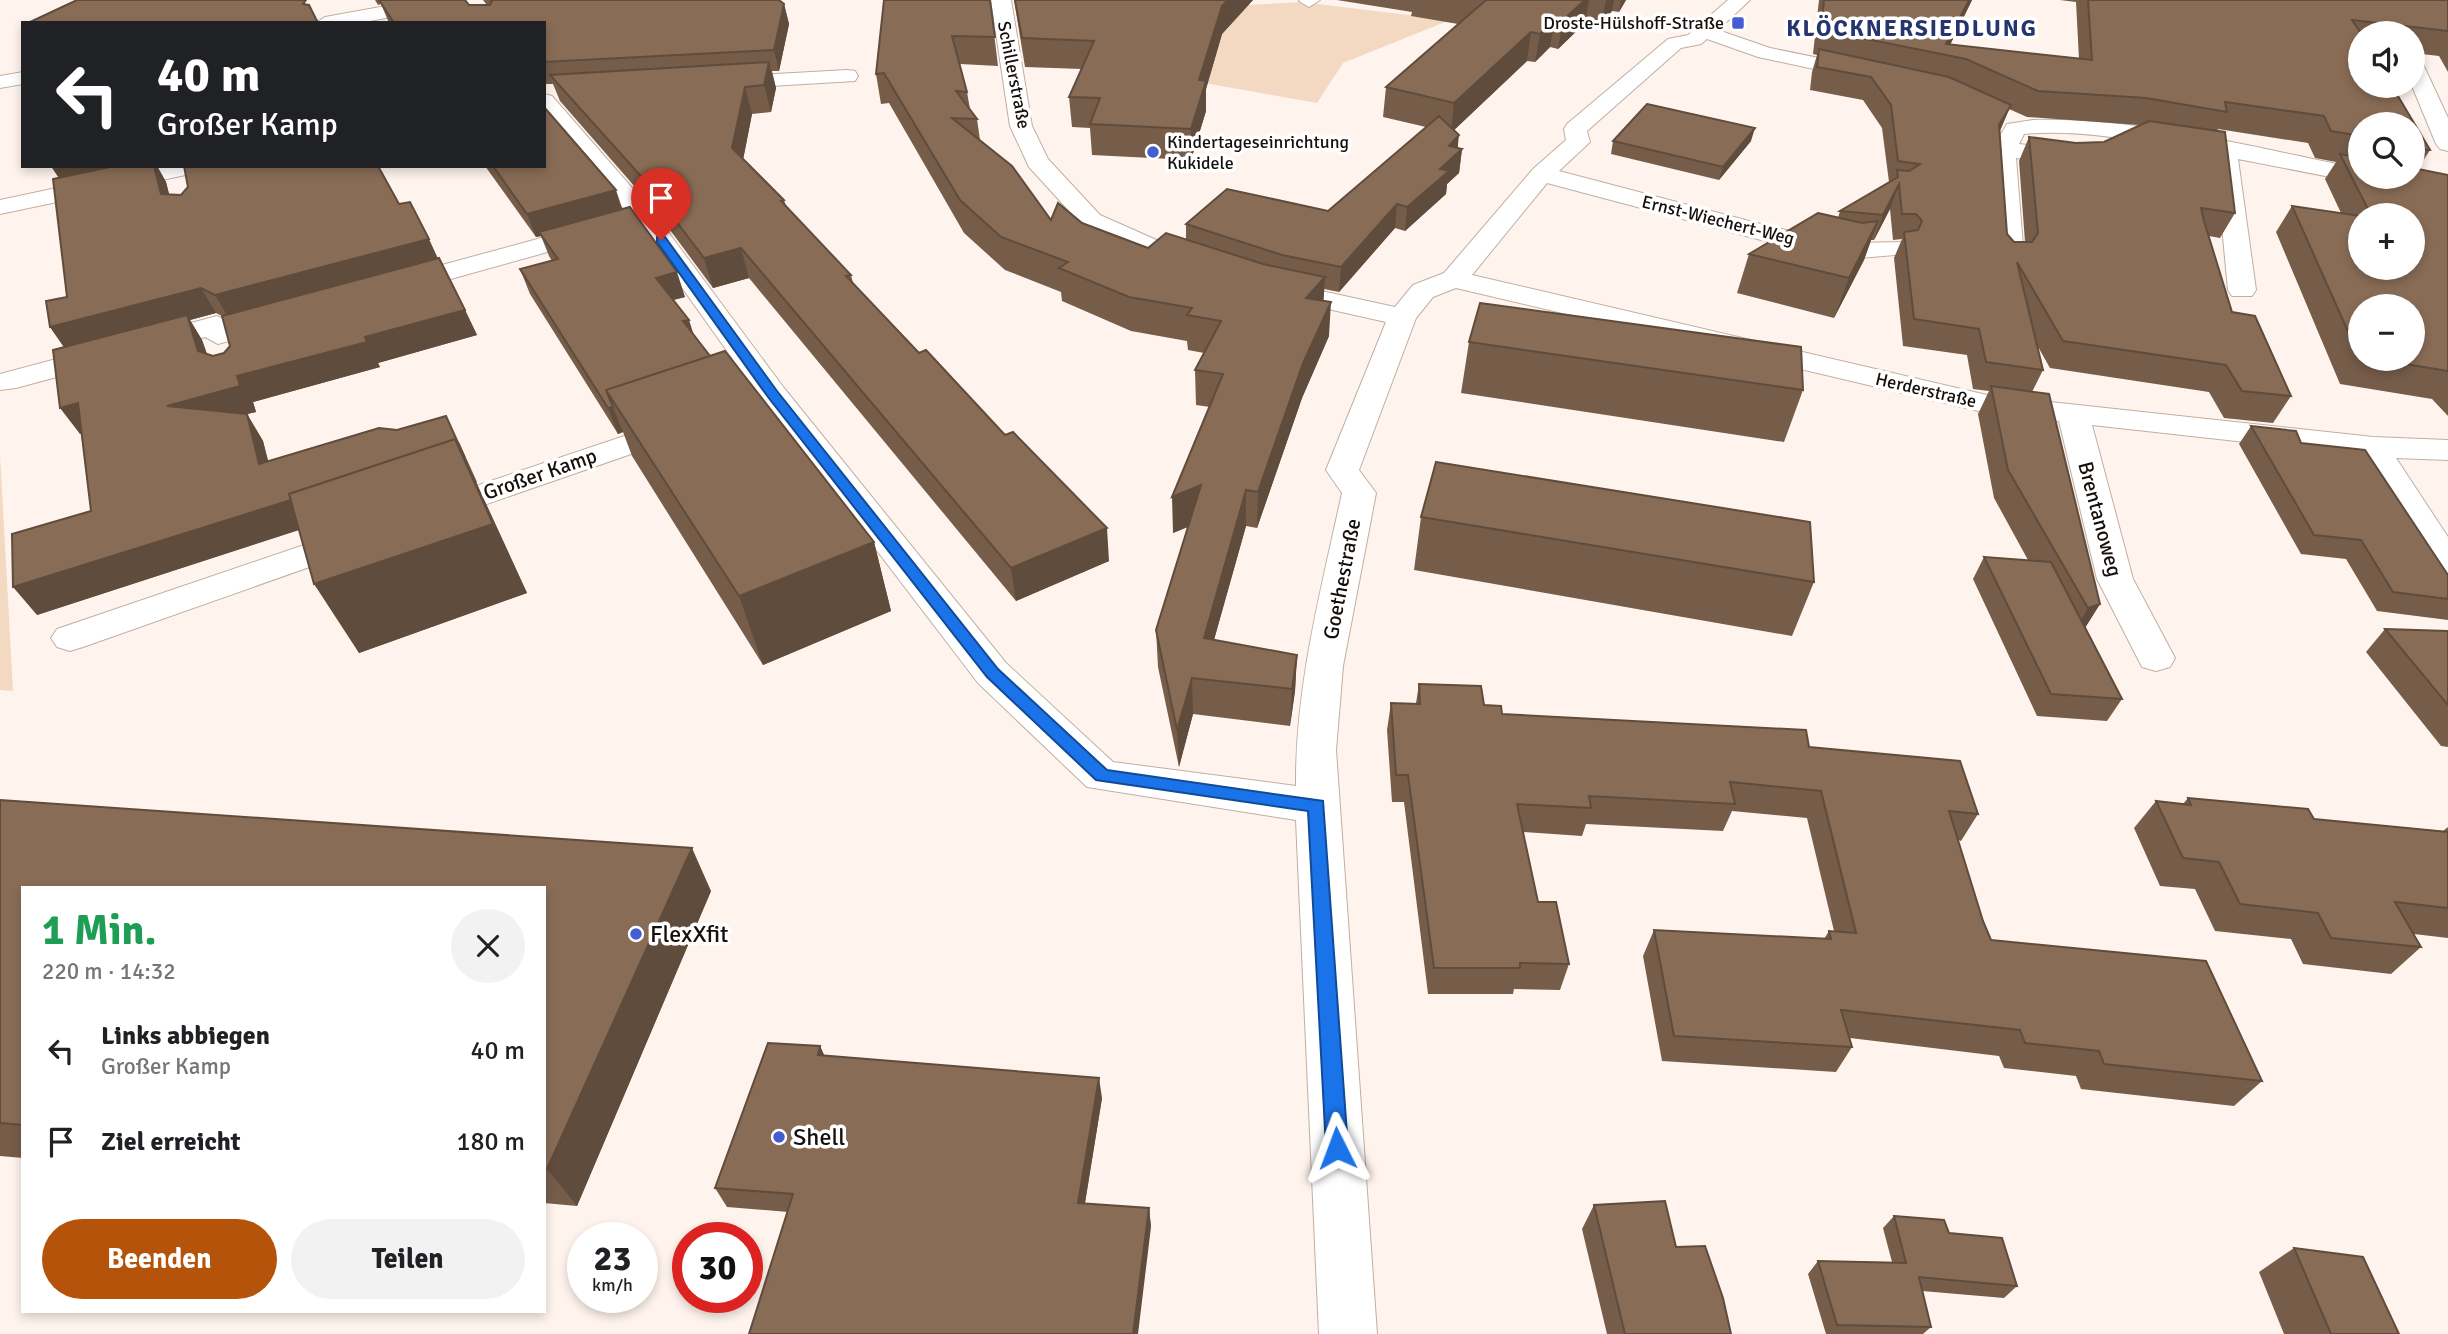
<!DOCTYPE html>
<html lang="de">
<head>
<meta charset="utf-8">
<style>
  :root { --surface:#fff; --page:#f2f2f2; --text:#202124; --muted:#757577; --accent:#b45309 }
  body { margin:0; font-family:Signika,sans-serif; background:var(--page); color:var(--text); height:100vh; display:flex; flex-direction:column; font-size:26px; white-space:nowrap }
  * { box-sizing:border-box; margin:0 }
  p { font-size:23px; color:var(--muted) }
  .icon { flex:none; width:38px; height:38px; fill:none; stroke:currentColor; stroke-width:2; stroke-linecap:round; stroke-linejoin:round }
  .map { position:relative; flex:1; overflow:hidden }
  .side { position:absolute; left:21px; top:886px; width:525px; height:427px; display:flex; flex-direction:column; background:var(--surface); border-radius:0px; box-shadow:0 4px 10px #0003 }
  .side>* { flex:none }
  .top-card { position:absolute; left:21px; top:21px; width:525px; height:147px; border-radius:0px; box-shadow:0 4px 10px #0003; background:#202124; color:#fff; overflow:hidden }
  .fabs { position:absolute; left:2348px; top:21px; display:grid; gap:14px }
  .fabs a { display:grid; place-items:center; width:77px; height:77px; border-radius:50%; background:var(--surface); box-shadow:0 4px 10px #0003; font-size:35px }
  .speed { position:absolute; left:567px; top:1222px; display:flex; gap:14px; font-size:35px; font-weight:700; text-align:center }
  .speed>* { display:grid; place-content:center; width:91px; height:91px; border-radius:50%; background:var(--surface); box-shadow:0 4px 10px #0003; line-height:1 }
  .speed small { font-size:18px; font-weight:400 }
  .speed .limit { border:10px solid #d22; background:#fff; color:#111 }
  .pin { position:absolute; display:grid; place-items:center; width:60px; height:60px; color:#fff; margin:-72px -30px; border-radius:50% 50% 50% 0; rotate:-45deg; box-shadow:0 0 7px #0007 }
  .pin .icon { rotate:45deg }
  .me { position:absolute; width:77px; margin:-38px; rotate:357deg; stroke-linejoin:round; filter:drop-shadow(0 0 5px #0008) }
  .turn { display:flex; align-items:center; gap:24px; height:147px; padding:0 21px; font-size:32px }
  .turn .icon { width:91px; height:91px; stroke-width:2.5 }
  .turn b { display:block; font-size:49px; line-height:60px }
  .round { display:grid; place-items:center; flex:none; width:74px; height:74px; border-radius:37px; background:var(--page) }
  .overview { display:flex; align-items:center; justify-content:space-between; height:119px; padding:0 21px }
  h1 { font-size:42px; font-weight:800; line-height:52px; color:#1e9e55 }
  .button { display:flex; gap:14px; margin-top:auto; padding:14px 21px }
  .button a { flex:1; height:80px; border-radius:42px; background:var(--accent); color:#fff; font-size:28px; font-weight:800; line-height:80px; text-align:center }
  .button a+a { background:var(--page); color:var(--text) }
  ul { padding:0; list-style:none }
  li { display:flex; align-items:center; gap:21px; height:91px; padding:0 21px }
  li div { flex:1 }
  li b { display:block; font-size:26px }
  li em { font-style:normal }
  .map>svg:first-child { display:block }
  .green { fill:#f3d8c2 }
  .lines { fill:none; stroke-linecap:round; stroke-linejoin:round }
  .minor-casing { stroke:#bfafa2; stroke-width:2 }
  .minor { fill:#fff; fill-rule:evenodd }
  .wall { fill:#765d4a; fill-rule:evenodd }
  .shaded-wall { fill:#604c3c }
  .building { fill:#896c56; stroke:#604c3c; stroke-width:2 }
  .route { fill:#1a73e8; stroke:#114b97; stroke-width:2 }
  .poi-dot { fill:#445dd0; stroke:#fff; stroke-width:2.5 }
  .labels { text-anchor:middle; stroke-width:7; stroke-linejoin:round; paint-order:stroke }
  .far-poi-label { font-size:18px; fill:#16100c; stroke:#fff; text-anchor:end }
  .far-street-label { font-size:18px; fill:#16100c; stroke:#fff }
  .street-label { font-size:21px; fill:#16100c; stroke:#fff }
  .far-district-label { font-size:23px; font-weight:bold; letter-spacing:2px; fill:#27356e; stroke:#fff }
  .near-poi-label { font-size:24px; fill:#16100c; stroke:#fff; text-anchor:start }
</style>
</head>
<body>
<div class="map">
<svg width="2448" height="1334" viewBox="0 0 2448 1334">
  <rect width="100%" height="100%" fill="#fff4ed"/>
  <path class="green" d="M1301,2L1450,20L1343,63L1317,103L1182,79L1248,5Z
    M0,454L13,691L0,690Z"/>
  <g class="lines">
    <defs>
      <path id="minor" d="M419,0H461L451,6L359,23H315L325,17Z
        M991,0H1011L1032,126L1048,159L1100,215L1170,246L1206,258L1210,264L1206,270L1197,272L1152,258L1082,225L1029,167L1010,126Z
        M1320,0L1309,7L1299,1L1300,0Z
        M1728,0H1750L1718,30L1770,48L1873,69L1876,74L1865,80L1758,57L1707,39L1701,44L1681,48L1587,131L1590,142L1559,171L1772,227L1849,243L1906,242L1910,248L1906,254L1849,259L1761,240L1547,183L1472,275L1987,395L2373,437L2448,440V460L2396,458L2448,537V576L2435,572L2362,455L2092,425L2133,579L2175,658L2170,667L2156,671L2142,667L2097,579L2059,421L1987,413L1456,288L1433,297L1416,318L1359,470L1376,493L1343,666L1336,750L1377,1334H1319L1296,820L1087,787L978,683L762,400L636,223L544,115V94L552,96L654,213L784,388L1006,663L1113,762L1296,786C1295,687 1321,590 1342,493L1326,470L1386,322L1261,294L1257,288L1261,282L1271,280L1395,307L1413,285L1444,273L1533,169L1566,140L1564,129L1567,124L1668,39L1688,35Z
        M2413,58L2423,64L2448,118V151L2440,149L2436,144L2412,86Z
        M847,70L855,71L858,76L855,81L721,89L710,83L721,77Z
        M23,72V84L0,88V76Z
        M2033,120C2140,117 2256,148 2361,169V177H2373L2361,183L2238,159L2256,290L2252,296H2232L2228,290L2216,162L2224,156C2162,145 2086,128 2024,134L2019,144L2076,151L2084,153L2088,158L2084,163L2076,165L2016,158L2024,259L2020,265H2002L1998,259L1992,149L2007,124Z
        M160,166H207L203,171L195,173L0,214V200Z
        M596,223L605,226L609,231L605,236L397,294L387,292L383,286L387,280Z
        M275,310L285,313L289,319L285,325L218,344L205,337L16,388L0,390V374L217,316L230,323Z
        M678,418L689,420L694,427L689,434L446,518L434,522L422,518L417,511L422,504Z
        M357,527L369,530L374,538L369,546L83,647L70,651L57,647L51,638L57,629Z"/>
    </defs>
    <use href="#minor" class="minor-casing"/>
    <use href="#minor" class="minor"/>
  </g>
  <path class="wall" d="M375,0H465L469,5H487L483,0H779L784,4L789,24L779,71H772L776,88L771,112L752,114L743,159L784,200L786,206L851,275L853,283L1109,561L1016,601L749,278L713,288L656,211L560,101L553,84H544V23H389L381,4L378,5Z
    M990,0L998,66L960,64L967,92L970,109L977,119L980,140L1051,220L1082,223L1148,248L1186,239V224L1328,211L1426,127L1383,117L1386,87L1458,24L1411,16L1412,12L1337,0H1626L1619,12L1612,11L1601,25L1585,23L1558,49L1550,47L1535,62L1527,61L1454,130L1458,148L1462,149L1459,173L1447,184L1446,194L1405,231L1395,228L1339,292L1324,289L1323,300L1329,336L1302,398L1257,528L1246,526L1214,640L1297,655L1295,691L1290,726L1193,714L1179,767L1158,667L1156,630L1188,527L1173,533L1210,407L1196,405L1195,370L1204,353L1188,350L1187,341L1131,331L1062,301L1061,292L1005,270L964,233L889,103L881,104L876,74Z
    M1014,0H1253L1222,34L1206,89V111L1191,160L1092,155L1090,128L1072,127L1069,97L1082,69L1025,67Z
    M1819,0H1972L1950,45L2079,59L2076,2L2060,0H2448V72L2439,56L2413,53V33H2361L2430,150L2418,169L2448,175V416L2432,399L2340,384L2276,232L2292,206L2341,213L2325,179L2336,162L2315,158L2308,143L2218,129L2217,131L2235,213L2220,238L2209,236L2232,312L2291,396L2273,423L2224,418L2209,392L2050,368L2037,345L2043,370L2032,392L2100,604L2085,627L2122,699L2107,721L2037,716L1973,579L1984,557L2028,560L1994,498L1978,414L1989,391L1973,389L1967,355L1903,346L1894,258L1902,239L1893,240L1890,209L1874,240H1871L1864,260L1834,318L1737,293L1749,254L1838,218L1840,211L1889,182L1882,128L1863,100L1810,90L1812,72L1817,55L1813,54ZM2009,109L2027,117L2139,125L2104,142L2076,143L2029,137L2019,161L2025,242H2014L2007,234L2000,131ZM2361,124H2413V177H2361ZM2361,215H2413L2361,268ZM2361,306L2413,359H2361Z
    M1613,141H1751L1719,180L1611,154Z
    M51,166H157L166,182L169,194L399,204L438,258L465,310L477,335L378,363L380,367L253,402L256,412L247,414L263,441L268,462L459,442L477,482L476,483L527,593L359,653L299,530L37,615L91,511L81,434H80L64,347L50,327L67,297L59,178ZM216,313L222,316L230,346L224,353L213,356L207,354L202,340L190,320Z
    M485,166H544L623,209L685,297L673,300L693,335L710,356L874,542L891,611L763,665L632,456L623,432L618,434L530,294L520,269L552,261L549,256L541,236L536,237Z
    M1469,342L1803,390L1784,442L1461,393Z
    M2251,426L2301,443L2448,575V620L2377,611L2346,559L2301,554L2239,444Z
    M1421,517L1814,582L1792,636L1414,570Z
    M2385,629L2448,631V747L2441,746L2366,652Z
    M1419,684L1484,705L1502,714L1809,747L1978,814L1961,841L1958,840L1983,921L1991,940L2262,1081L2234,1106L2081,1089L2076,1076L2004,1068L1999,1056L1850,1038L1852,1047L1836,1072L1662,1061L1643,956L1654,930L1824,939L1829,931H1834L1807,818L1732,811L1723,831L1586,824L1582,836L1523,832L1538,902L1569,964L1560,990L1514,989L1513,994H1428L1404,802H1392L1387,730L1391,703H1416Z
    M2188,798L2314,819L2443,831L2448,827V938L2414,934L2421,947L2391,974L2303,964L2291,939L2215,931L2195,889L2160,886L2134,828L2156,801L2183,804Z
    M0,800L711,891L577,1206L544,1203V887H23V1158L0,1156Z
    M820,1046L824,1055L1102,1098L1085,1203L1149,1208L1151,1227L788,1212L727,1207L715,1188Z
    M1594,1205L1676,1247L1731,1334H1607L1582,1229Z
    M1894,1216L1949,1233L2017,1286L2004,1298L1922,1291L1931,1327L1923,1334H1826L1808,1274L1818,1261L1892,1262L1883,1228Z
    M2294,1248L2399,1334H2284L2259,1272Z"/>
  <path class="shaded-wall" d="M1228,0H1253L1222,34L1206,89V111L1191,160V129L1199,80L1222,6Z
    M1585,0H1589L1585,23L1558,49L1563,20Z
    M1606,0H1614L1612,11L1601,25Z
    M1621,0H1626L1619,12Z
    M1969,0H1972L1945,55L1946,44Z
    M784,4L789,24L779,71L774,50Z
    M1555,19L1550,47L1535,62L1540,34Z
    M1531,32L1527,61L1451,133L1454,103Z
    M769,62L776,88L771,112L764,85Z
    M745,87L752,114L740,176L732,148Z
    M2011,105L2001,128L1989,149L1999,125Z
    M1755,128L1751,141L1719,180L1723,167Z
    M1459,135L1457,154L1462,149L1459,173L1447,184L1446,194L1405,231L1407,207L1440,169L1449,146Z
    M51,166H146L63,184Z
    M154,166H157L166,182L175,218L161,194Z
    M1899,184L1890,209L1874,240L1883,215Z
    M616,190L624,214L539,232L541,236L536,237L527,214Z
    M1397,204L1395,228L1339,292L1341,267Z
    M1878,221L1864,260L1834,318L1849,278Z
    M429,239L440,263L230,320L215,295Z
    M741,248L749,278L713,288L704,258Z
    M677,272L685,297L665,302L656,278Z
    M1325,277L1323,311L1306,298Z
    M201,288L216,313L190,320L202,340L215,377L68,353L50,327Z
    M1331,302L1329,336L1302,398L1257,528L1258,492L1303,363Z
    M465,310L477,335L378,363L380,367L253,402L256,412L247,414L263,441L276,491L167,406L237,376L365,337Z
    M689,320L697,345L683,321Z
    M78,403L97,429L80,434L60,408Z
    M613,407L623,432L618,434L608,408Z
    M446,416L527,593L359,653L314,584L317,524L37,615L13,587Z
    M1201,485V521L1173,533L1172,497Z
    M1246,490V526L1204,675V638Z
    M1107,528L1109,561L1016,601L1011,568Z
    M874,542L891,611L763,665L739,596Z
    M2100,604L2082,633L2071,637L2088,608Z
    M1297,655L1295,691L1290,726L1292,689Z
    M1192,678L1193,714L1179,767L1177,730Z
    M692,848L711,891L577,1206L547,1169Z
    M820,1046L829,1066L818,1055Z
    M1099,1078L1102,1098L1082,1221L1078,1203Z
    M1149,1208L1151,1227L1138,1334H1133Z"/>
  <path class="building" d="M77,0H306L303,4L309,5L318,23H28Z
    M379,0H465L469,5H490L492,1L491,0H779L784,4L774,50L544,62V23H394Z
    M884,0H990L995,37L952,36L967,92L956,91L977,119L952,118L1012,166L1051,220L1058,203L1082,223L1148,248L1166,233L1263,264L1325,277L1306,298L1331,302L1303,363L1258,492L1246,490L1204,638L1297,655L1292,689L1192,678L1177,730L1156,630L1201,485L1172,497L1223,374L1195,370L1221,321L1187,315L1192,308L1129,297L1059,268L1068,262L1001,237L960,200L884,73L876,74Z
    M1015,0H1228L1222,6L1199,80L1206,81L1191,129L1090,124L1100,98L1069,97L1094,41L1022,38Z
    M1486,0H1585L1563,20L1555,19L1540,34L1531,32L1454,103L1386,87Z
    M1824,0H1969L1946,44L2092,60L2088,0H2448V31L2352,20L2361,33V86H2392L2430,150L2413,149V124H2361V136L2331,131L2324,116L2225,102L2227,112L2146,98L2038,91L1966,59L1821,30Z
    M1819,49L1949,77L2011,105L1999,125L2007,234L2014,242H2032L2038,233L2029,137L2076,143L2104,142L2149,121L2225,132L2235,213L2201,208L2204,221L2232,312L2255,316L2291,396L2242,391L2226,365L2063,341L2017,262L2043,370L1986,362L1979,329L1914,319L1904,232L1918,230L1922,221L1916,214H1902L1899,184L1883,215L1840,211L1898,177L1897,170L1909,171L1920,164L1898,161L1891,105L1871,77L1817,67Z
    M769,62L764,85L745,87L732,148L784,200L781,201L851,275L846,276L919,353L926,350L1005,435L1013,432L1107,528L1011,568L741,248L704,258L647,183L550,75Z
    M1647,104L1755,128L1723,167L1613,141Z
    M544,107L616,190L527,214L493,166H544Z
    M1439,116L1459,135L1449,146L1462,149L1440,169L1449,171L1407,207L1397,204L1341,267L1282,255L1186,224L1227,189L1328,211Z
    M2340,154L2361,158V177H2413V168L2448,175V371L2375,359H2413V306H2361V356H2359L2292,206L2361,216V268H2413V215H2371Z
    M115,166H154L161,194L181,195L188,187L184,166H378L399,204L410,202L429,239L215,295L201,288L50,327L46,301L67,297L53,179Z
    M630,207L677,272L656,278L689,320L683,321L710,356L606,390L613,407L608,408L520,269L558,259L539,232Z
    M1818,213L1862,223L1878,221L1849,278L1749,254Z
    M439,258L465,310L365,337L367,342L237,376L240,386L167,406L247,414L259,464L379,428L397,430L446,416L464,456H463L455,439L289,494L291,500L13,587L12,534L91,511L78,403L60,408L53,350L187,315L198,351L213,356L224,353L230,346L222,316Z
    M1480,303L1801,347L1803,390L1469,342Z
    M725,351L874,542L739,596L606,390Z
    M1991,386L2049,394L2100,604L2088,608L2008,470Z
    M2251,426L2296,431L2301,443L2365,450L2448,575V599L2393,592L2361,540L2314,535Z
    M455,439L493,524L314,584L289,494Z
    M1436,462L1810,522L1814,582L1421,517Z
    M1984,557L2051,562L2122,699L2051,694Z
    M2385,629L2448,631V705Z
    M1419,684L1481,686L1484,705L1501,706L1502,714L1806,730L1809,747L1960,761L1978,814L1949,811L1983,921L1991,940L2206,961L2262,1081L2104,1064L2099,1051L2025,1043L2020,1030L1841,1010L1852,1047L1674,1036L1654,930L1831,939L1829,931L1856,933L1821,791L1730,782L1735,804L1589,796L1591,808L1517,804L1538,902H1556L1569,964L1520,963V968H1434L1408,775H1396L1391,703L1420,704Z
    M2188,798L2308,809L2314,819L2448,832V908L2395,902L2421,947L2331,938L2318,913L2240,904L2219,862L2183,858L2156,801L2191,805Z
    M0,800L692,848L547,1169H544V887H23V1125L0,1123Z
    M768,1043L820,1046L818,1055L1099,1078L1078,1203L1149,1208L1133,1334H749L793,1194L715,1188Z
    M1665,1201L1676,1247L1705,1246L1723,1298L1731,1334H1625L1594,1205Z
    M1894,1216L1944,1220L1949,1233L2002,1238L2017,1286L1919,1277L1931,1327L1837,1325L1818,1261L1906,1263Z
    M2294,1248L2363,1257L2399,1334H2331Z"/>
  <path class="route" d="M657,237H665L777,391L998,669L1107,770L1323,801L1348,1148L1344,1155L1337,1158L1329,1155L1326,1148L1308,811L1096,780L987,677L768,397L657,242Z"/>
  <g class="poi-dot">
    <rect x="1731" y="16" width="14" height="14" rx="3.5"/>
    <circle cx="1153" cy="152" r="7"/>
    <circle cx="636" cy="934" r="7"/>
    <circle cx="779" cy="1137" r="7"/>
  </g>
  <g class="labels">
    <g class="far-poi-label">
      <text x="1724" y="29">Droste-Hülshoff-Straße</text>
      <text x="1167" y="148" text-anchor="start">Kindertageseinrichtung<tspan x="1167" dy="21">Kukidele</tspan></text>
    </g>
    <g class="far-street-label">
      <text transform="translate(1014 75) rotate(79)" y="6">Schillerstraße</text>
      <text transform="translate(1718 220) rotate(14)" y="6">Ernst-Wiechert-Weg</text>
      <text transform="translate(1926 390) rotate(13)" y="6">Herderstraße</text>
    </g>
    <g class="street-label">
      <text transform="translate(540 474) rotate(-19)" y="7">Großer Kamp</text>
      <text transform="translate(2100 519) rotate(75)" y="7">Brentanoweg</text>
      <text transform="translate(1342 579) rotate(-79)" y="7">Goethestraße</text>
    </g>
    <g class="far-district-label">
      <text x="1912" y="36">KLÖCKNERSIEDLUNG</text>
    </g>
    <g class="near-poi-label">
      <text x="650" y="942">FlexXfit</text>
      <text x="793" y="1145">Shell</text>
    </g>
  </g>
</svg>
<div class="fabs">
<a><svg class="icon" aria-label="sound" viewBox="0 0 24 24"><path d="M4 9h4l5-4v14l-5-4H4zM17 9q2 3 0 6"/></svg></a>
<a><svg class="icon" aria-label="search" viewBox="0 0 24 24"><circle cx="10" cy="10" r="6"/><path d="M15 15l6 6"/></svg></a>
<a>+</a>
<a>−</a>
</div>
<div class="speed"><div>23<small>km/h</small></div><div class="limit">30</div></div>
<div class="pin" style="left:661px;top:240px;background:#d93025"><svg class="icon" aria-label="arrive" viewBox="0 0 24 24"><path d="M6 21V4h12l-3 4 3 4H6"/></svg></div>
<svg class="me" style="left:1337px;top:1148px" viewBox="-20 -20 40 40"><path d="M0-17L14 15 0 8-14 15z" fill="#1a73e8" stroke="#fff" stroke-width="4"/></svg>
<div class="top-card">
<div class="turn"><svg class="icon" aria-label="left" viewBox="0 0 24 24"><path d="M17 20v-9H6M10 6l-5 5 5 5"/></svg><div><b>40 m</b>Großer Kamp</div></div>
</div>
<section class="side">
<div class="overview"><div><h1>1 Min.</h1><p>220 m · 14:32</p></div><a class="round"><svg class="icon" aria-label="close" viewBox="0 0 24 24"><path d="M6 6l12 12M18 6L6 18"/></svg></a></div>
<ul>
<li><svg class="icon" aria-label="left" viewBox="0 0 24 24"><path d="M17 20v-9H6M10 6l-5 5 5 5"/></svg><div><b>Links abbiegen</b><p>Großer Kamp</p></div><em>40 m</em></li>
<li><svg class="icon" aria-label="arrive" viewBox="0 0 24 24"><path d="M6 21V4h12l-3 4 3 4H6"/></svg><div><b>Ziel erreicht</b></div><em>180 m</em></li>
</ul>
<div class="button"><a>Beenden</a><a>Teilen</a></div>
</section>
</div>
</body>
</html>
